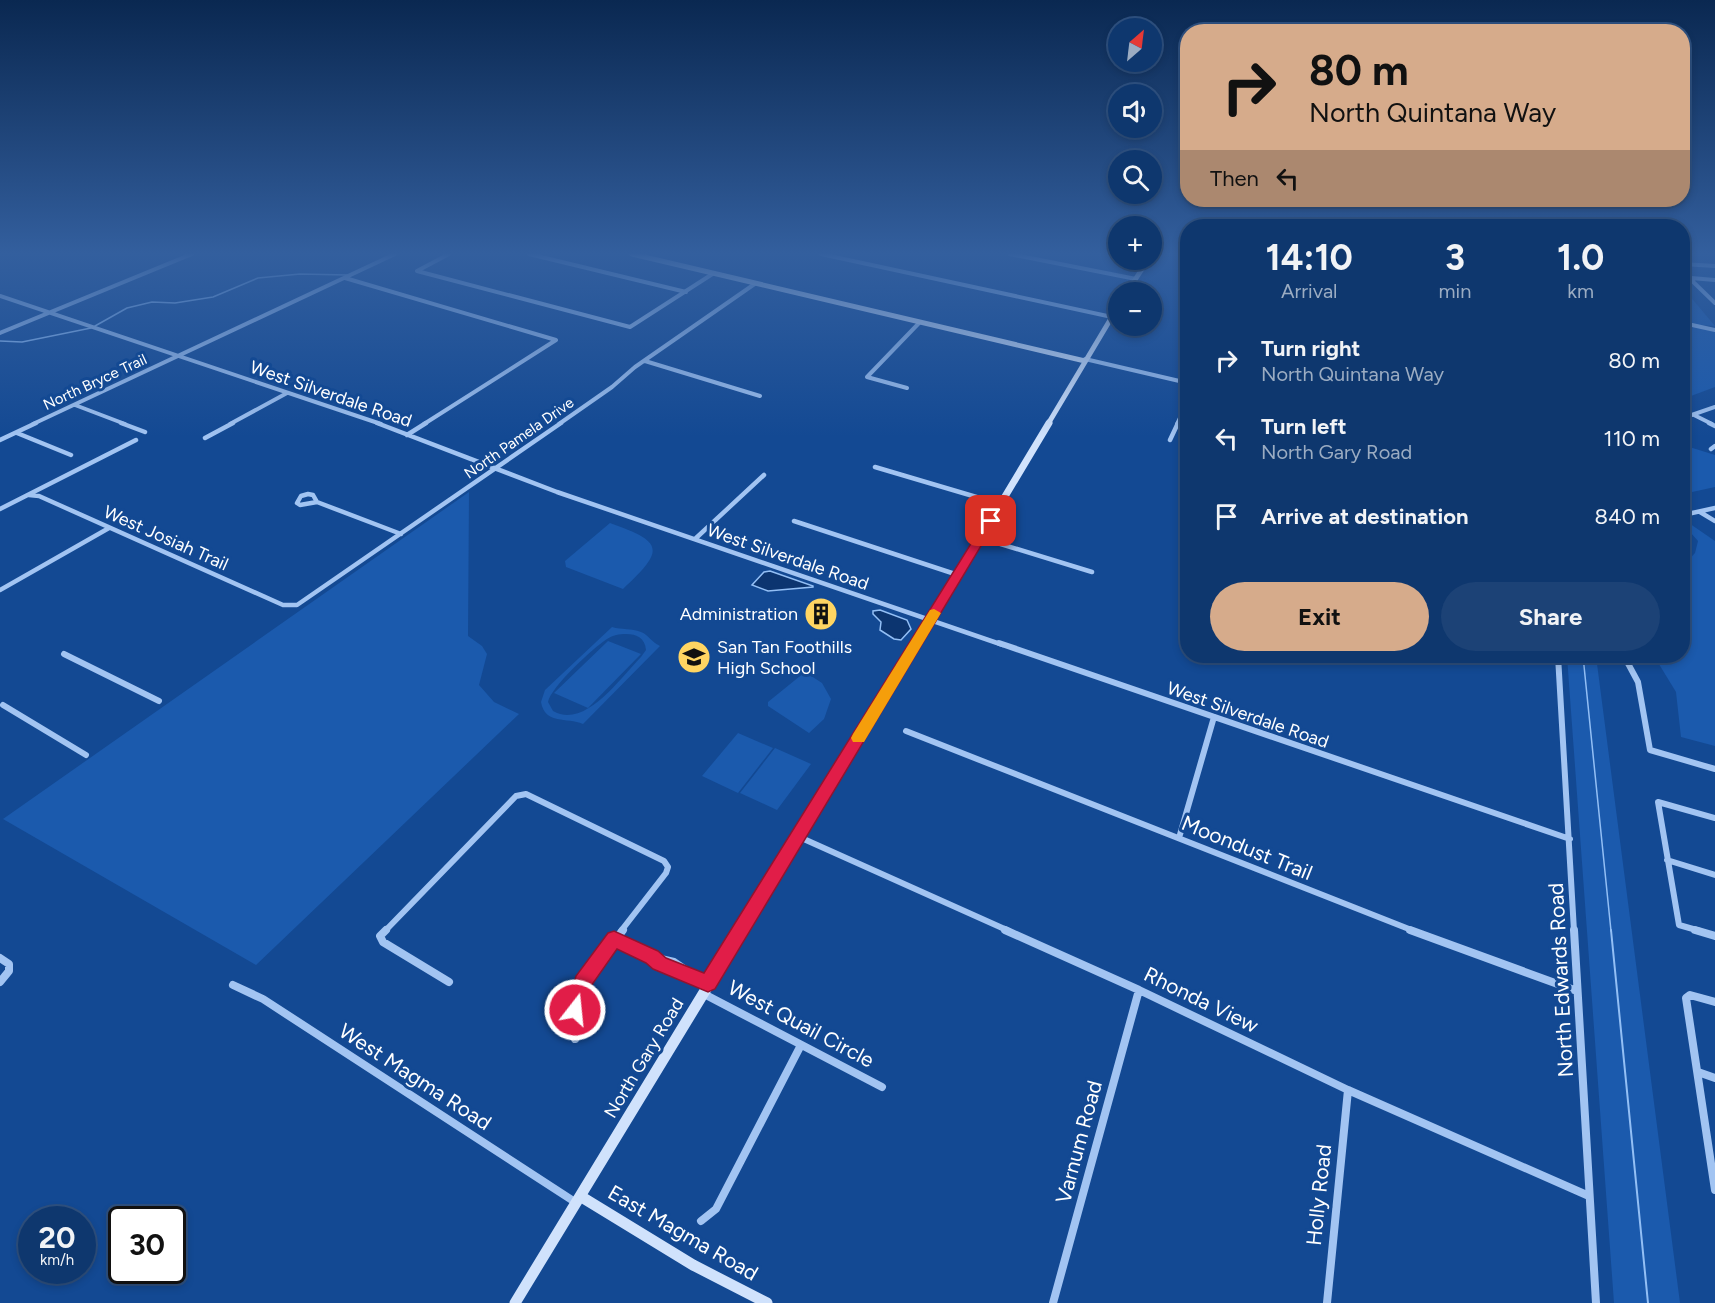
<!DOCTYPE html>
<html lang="en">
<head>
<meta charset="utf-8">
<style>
  :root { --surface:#0e376e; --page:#1c4276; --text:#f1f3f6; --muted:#9bacc2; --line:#2e5181; --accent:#d6ab8b }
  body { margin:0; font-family:Figtree,sans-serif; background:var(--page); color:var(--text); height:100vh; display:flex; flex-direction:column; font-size:22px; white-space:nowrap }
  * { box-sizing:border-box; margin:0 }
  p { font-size:20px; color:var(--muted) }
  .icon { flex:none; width:33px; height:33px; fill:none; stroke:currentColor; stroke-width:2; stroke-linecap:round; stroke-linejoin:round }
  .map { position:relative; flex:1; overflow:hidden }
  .drawer { position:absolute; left:1180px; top:219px; width:510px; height:444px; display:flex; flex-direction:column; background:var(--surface); border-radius:24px; box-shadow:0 3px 9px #0003,0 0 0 2px var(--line) }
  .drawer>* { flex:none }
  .banner { position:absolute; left:1180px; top:24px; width:510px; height:183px; border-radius:24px; box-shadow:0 3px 9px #0003,0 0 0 2px var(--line); background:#d6ab8b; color:#111; overflow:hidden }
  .needle { width:39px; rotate:28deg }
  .buttons { position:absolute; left:1108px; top:18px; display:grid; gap:12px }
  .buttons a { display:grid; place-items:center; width:54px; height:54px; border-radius:50%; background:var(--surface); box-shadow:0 3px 9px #0003,0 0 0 2px var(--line); font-size:30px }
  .speed { position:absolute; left:18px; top:1206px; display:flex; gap:12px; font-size:30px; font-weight:700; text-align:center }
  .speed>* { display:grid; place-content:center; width:78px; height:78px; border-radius:50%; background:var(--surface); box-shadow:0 3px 9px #0003,0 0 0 2px var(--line); line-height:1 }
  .speed small { font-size:15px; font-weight:400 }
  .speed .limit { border:3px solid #111; border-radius:9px; background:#fff; color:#111 }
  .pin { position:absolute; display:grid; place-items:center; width:51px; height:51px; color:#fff; margin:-26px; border-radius:12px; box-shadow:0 3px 9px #0006 }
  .me { position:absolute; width:66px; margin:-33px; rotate:16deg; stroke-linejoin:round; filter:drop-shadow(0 0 4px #0008) }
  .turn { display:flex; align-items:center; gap:21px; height:126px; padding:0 30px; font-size:27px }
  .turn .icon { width:78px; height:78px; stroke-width:2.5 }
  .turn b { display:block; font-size:42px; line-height:51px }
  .then { display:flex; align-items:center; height:57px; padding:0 30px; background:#0003; gap:12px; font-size:22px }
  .eta { display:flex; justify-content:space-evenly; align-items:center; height:102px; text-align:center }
  .eta b { font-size:36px; font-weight:700; line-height:42px }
  .primary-button { display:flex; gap:12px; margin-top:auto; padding:12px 30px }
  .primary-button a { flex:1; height:69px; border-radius:36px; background:var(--accent); color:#111; font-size:24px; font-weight:700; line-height:69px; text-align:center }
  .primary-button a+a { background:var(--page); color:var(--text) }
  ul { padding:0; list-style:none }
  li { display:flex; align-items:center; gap:18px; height:78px; padding:0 30px }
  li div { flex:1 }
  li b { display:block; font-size:22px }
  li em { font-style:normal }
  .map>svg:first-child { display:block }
  .green { fill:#1b5aad; fill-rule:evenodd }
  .water { fill:#0c3570; stroke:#93bff5; stroke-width:1.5 }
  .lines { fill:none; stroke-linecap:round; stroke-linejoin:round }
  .stream-far1 { stroke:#93bff5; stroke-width:1.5 }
  .stream { stroke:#93bff5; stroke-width:2 }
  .street-far3 { stroke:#a2c4f2; stroke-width:4 }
  .street-far2 { stroke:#a2c4f2; stroke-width:4.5 }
  .street-far1 { stroke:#a2c4f2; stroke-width:6 }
  .street { stroke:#a2c4f2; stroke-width:8 }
  .secondary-far3 { stroke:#d0e2fc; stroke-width:5 }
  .secondary-far2 { stroke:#d0e2fc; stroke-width:7 }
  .secondary-far1 { stroke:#d0e2fc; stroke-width:8 }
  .secondary { stroke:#d0e2fc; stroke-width:11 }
  .route { fill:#e11d48; stroke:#92132f; stroke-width:1.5 }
  .slow { fill:#f59e0b }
  .labels { text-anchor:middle; stroke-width:6; stroke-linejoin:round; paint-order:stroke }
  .far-street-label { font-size:15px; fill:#fff; stroke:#134993 }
  .street-label { font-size:18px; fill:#fff; stroke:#134993 }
  .poi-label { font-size:18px; fill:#fff; stroke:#134993; text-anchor:end }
  .near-street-label { font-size:21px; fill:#fff; stroke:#134993 }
</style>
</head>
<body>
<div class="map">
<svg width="1715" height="1303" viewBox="0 0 1715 1303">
  <rect width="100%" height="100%" fill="#134993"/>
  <path class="green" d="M1683,288L1715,326L1700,325L1715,331V387L1683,399V337L1693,328L1691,323L1683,322Z
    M1683,445L1715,455V487L1683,494Z
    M469,492L468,636L482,646L487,654L479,685L494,702L519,714L256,965L3,819Z
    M1683,519L1715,541V746L1681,737L1676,692L1654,656H1683V566L1695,553L1698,541L1683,524Z
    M610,523C664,542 665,550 623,589L566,567L565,561Z
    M612,627C622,630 631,628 641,632C649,635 651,642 660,646L583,724C567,717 545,725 541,702L545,690ZM626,634C637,634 645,638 646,650L641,657C621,677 585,730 553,711L548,702C551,687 593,648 607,639C613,635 619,634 626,634Z
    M608,641L641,654L588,708L554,693Z
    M1567,656H1596L1680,1303H1614Z
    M805,672L822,683L831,699L824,719L809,733L768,706V702Z
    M738,733L773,748L738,793L702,776Z
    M775,748L811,764L777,810L740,793Z"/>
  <path class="water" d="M770,571L813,586V587L768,591L752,585L764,572Z
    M880,610L907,620L911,629L901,640L894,639L880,630L881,622L873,614V611Z"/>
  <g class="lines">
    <path class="stream-far1" d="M95,326L127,308L152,302L175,303L213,297L258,278L300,274L347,275
      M0,341L22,342L91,328
      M1583,656L1611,931"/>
    <path class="stream" d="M1611,930L1648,1303"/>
    <path class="street-far3" d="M529,254L686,292
      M821,254L1112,317
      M1010,254L1136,279
      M1683,264L1715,266
      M417,271L630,327L714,273
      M417,271L449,254
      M1683,272L1715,303
      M345,278L556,340
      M1691,278L1715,280
      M0,296L381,424
      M1683,323L1715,330
      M0,333L192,254
      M1085,359L1188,383
      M645,361L760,396
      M907,388L867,377L920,322
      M75,405L125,424
      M1694,415L1712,424
      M1683,418L1715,407
      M33,424L395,254
      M230,424L287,393
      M424,424L556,340
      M559,424L612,387L635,367L756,283
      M1177,424L1188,401"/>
    <path class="street-far2" d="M121,423L145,432
      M377,423L557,492L1003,645
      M1709,423L1715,426
      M17,433L71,455
      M407,435L426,423
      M205,438L233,423
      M0,440L36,423
      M1170,440L1178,423
      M1711,449L1715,446
      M875,467L1000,504
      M308,494L313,495L317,502L300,505L297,503L301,496Z
      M29,495L39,496L283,605H297L561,423
      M317,502L401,534
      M0,509L136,440
      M1700,512L1715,521
      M1683,515L1715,508
      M794,521L958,575
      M981,538L1092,572
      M695,539L764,475
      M0,590L109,528"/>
    <path class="street-far1" d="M999,643L1570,839
      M64,654L159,701
      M1558,656L1574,931
      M1624,656L1638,682L1650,750L1715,769
      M3,705L86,755
      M906,731L1414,931
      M797,836L1009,931
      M1179,838L1214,717
      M1667,860L1715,875
      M385,931L516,796L526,794L664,861L668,867L666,873L621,931
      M1700,931L1679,925L1658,802L1715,818"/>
    <path class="street" d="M386,930L380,936L383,942L449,982
      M1005,930L1139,990L1348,1090L1589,1196
      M1410,930L1577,991
      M1574,930L1596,1303
      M1695,930L1715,936
      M614,939L652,957L659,964L708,983
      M652,957L674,962L693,975
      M0,958L9,964V971L0,982
      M233,985L263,999L575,1202
      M704,994L882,1087
      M1715,1002L1690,995L1686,998L1715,1190
      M575,1039L572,1027L582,983L623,930
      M1698,1072L1715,1078
      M701,1221L716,1209L801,1045
      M1053,1303L1139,990
      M1327,1303L1348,1090"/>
    <path class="secondary-far3" d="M632,254L1085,361
      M1127,292L1148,260
      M1048,424L1119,305"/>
    <path class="secondary-far2" d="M916,645L1049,423"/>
    <path class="secondary-far1" d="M741,931L916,643"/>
    <path class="secondary" d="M580,1196L693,1265L767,1303
      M515,1303L742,930"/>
  </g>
  <linearGradient id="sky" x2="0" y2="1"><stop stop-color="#0a2851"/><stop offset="0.58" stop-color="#335f9e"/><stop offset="1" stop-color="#335f9e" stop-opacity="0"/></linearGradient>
  <rect width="1715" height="437" fill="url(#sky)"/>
  <path class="route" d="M991,517L996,521L715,989L708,992L653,969L646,963L617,949L591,986L582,1016L575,1018L569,1016L566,1010L576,976L608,933L614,931L658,951L666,958L704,973L985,521Z"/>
  <path class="slow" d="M934,609L941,613L864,742H853L851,738L853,734L930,610Z"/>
  <defs>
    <symbol id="building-disc" viewBox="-11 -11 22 22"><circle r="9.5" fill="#ffd562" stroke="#134993"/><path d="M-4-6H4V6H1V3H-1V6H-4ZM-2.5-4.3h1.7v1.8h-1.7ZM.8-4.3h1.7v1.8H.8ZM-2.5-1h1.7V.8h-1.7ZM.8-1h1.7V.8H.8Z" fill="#111"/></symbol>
    <symbol id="school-disc" viewBox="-11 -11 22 22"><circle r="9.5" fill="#ffd562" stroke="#134993"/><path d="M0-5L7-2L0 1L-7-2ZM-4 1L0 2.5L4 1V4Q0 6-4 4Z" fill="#111"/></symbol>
  </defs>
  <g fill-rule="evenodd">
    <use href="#building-disc" x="802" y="595" width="38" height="38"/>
    <use href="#school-disc" x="675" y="638" width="38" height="38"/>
  </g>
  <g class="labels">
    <g class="far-street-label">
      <text transform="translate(95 382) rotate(-25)" y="5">North Bryce Trail</text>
      <text transform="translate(519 438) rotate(-35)" y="5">North Pamela Drive</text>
    </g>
    <g class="street-label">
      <text transform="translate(331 394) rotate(19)" y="6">West Silverdale Road</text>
      <text transform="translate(166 538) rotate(24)" y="6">West Josiah Trail</text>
      <text transform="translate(788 557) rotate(19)" y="6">West Silverdale Road</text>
      <text transform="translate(1248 715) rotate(19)" y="6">West Silverdale Road</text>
      <text transform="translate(644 1058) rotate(-59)" y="6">North Gary Road</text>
    </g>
    <g class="poi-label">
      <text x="798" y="620">Administration</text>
      <text x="717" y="653" text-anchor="start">San Tan Foothills<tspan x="717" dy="21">High School</tspan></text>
    </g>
    <g class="near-street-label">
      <text transform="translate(1247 848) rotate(22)" y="7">Moondust Trail</text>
      <text transform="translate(1561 980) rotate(-93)" y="7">North Edwards Road</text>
      <text transform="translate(1201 1000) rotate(26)" y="7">Rhonda View</text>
      <text transform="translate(801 1024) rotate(28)" y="7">West Quail Circle</text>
      <text transform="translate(415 1077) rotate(33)" y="7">West Magma Road</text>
      <text transform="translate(1079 1142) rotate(-75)" y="7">Varnum Road</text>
      <text transform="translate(1319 1195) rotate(-84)" y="7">Holly Road</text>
      <text transform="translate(683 1233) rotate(30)" y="7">East Magma Road</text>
    </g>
  </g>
</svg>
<div class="buttons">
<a><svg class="needle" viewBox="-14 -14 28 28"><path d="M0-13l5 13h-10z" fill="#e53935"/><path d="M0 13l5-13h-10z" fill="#9bacc2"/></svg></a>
<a><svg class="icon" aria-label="sound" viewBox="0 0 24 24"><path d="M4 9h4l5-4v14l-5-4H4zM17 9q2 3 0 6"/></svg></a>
<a><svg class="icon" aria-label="search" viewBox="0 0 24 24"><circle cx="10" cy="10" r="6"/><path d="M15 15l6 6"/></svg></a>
<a>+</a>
<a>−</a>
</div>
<div class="speed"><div>20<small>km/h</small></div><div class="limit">30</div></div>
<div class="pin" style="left:991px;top:521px;background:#d93025"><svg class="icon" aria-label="arrive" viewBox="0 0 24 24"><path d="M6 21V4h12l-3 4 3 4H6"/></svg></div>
<svg class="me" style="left:575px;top:1010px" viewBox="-20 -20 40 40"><circle r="17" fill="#e11d48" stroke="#fff" stroke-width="3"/><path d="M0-11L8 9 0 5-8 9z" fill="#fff"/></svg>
<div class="banner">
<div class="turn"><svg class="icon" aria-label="right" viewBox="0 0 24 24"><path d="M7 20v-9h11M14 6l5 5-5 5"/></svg><div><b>80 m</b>North Quintana Way</div></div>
<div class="then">Then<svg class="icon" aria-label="left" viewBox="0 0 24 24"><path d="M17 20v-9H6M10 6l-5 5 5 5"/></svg></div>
</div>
<section class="drawer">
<div class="eta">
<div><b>14:10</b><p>Arrival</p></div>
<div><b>3</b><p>min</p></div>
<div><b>1.0</b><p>km</p></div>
</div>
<ul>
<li><svg class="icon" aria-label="right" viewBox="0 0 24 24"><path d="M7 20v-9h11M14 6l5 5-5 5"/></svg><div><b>Turn right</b><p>North Quintana Way</p></div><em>80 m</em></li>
<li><svg class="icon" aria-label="left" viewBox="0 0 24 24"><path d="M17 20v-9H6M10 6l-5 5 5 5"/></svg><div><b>Turn left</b><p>North Gary Road</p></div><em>110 m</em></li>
<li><svg class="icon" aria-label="arrive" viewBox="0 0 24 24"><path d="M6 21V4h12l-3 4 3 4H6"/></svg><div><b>Arrive at destination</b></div><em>840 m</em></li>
</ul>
<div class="primary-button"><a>Exit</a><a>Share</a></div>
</section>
</div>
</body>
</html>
